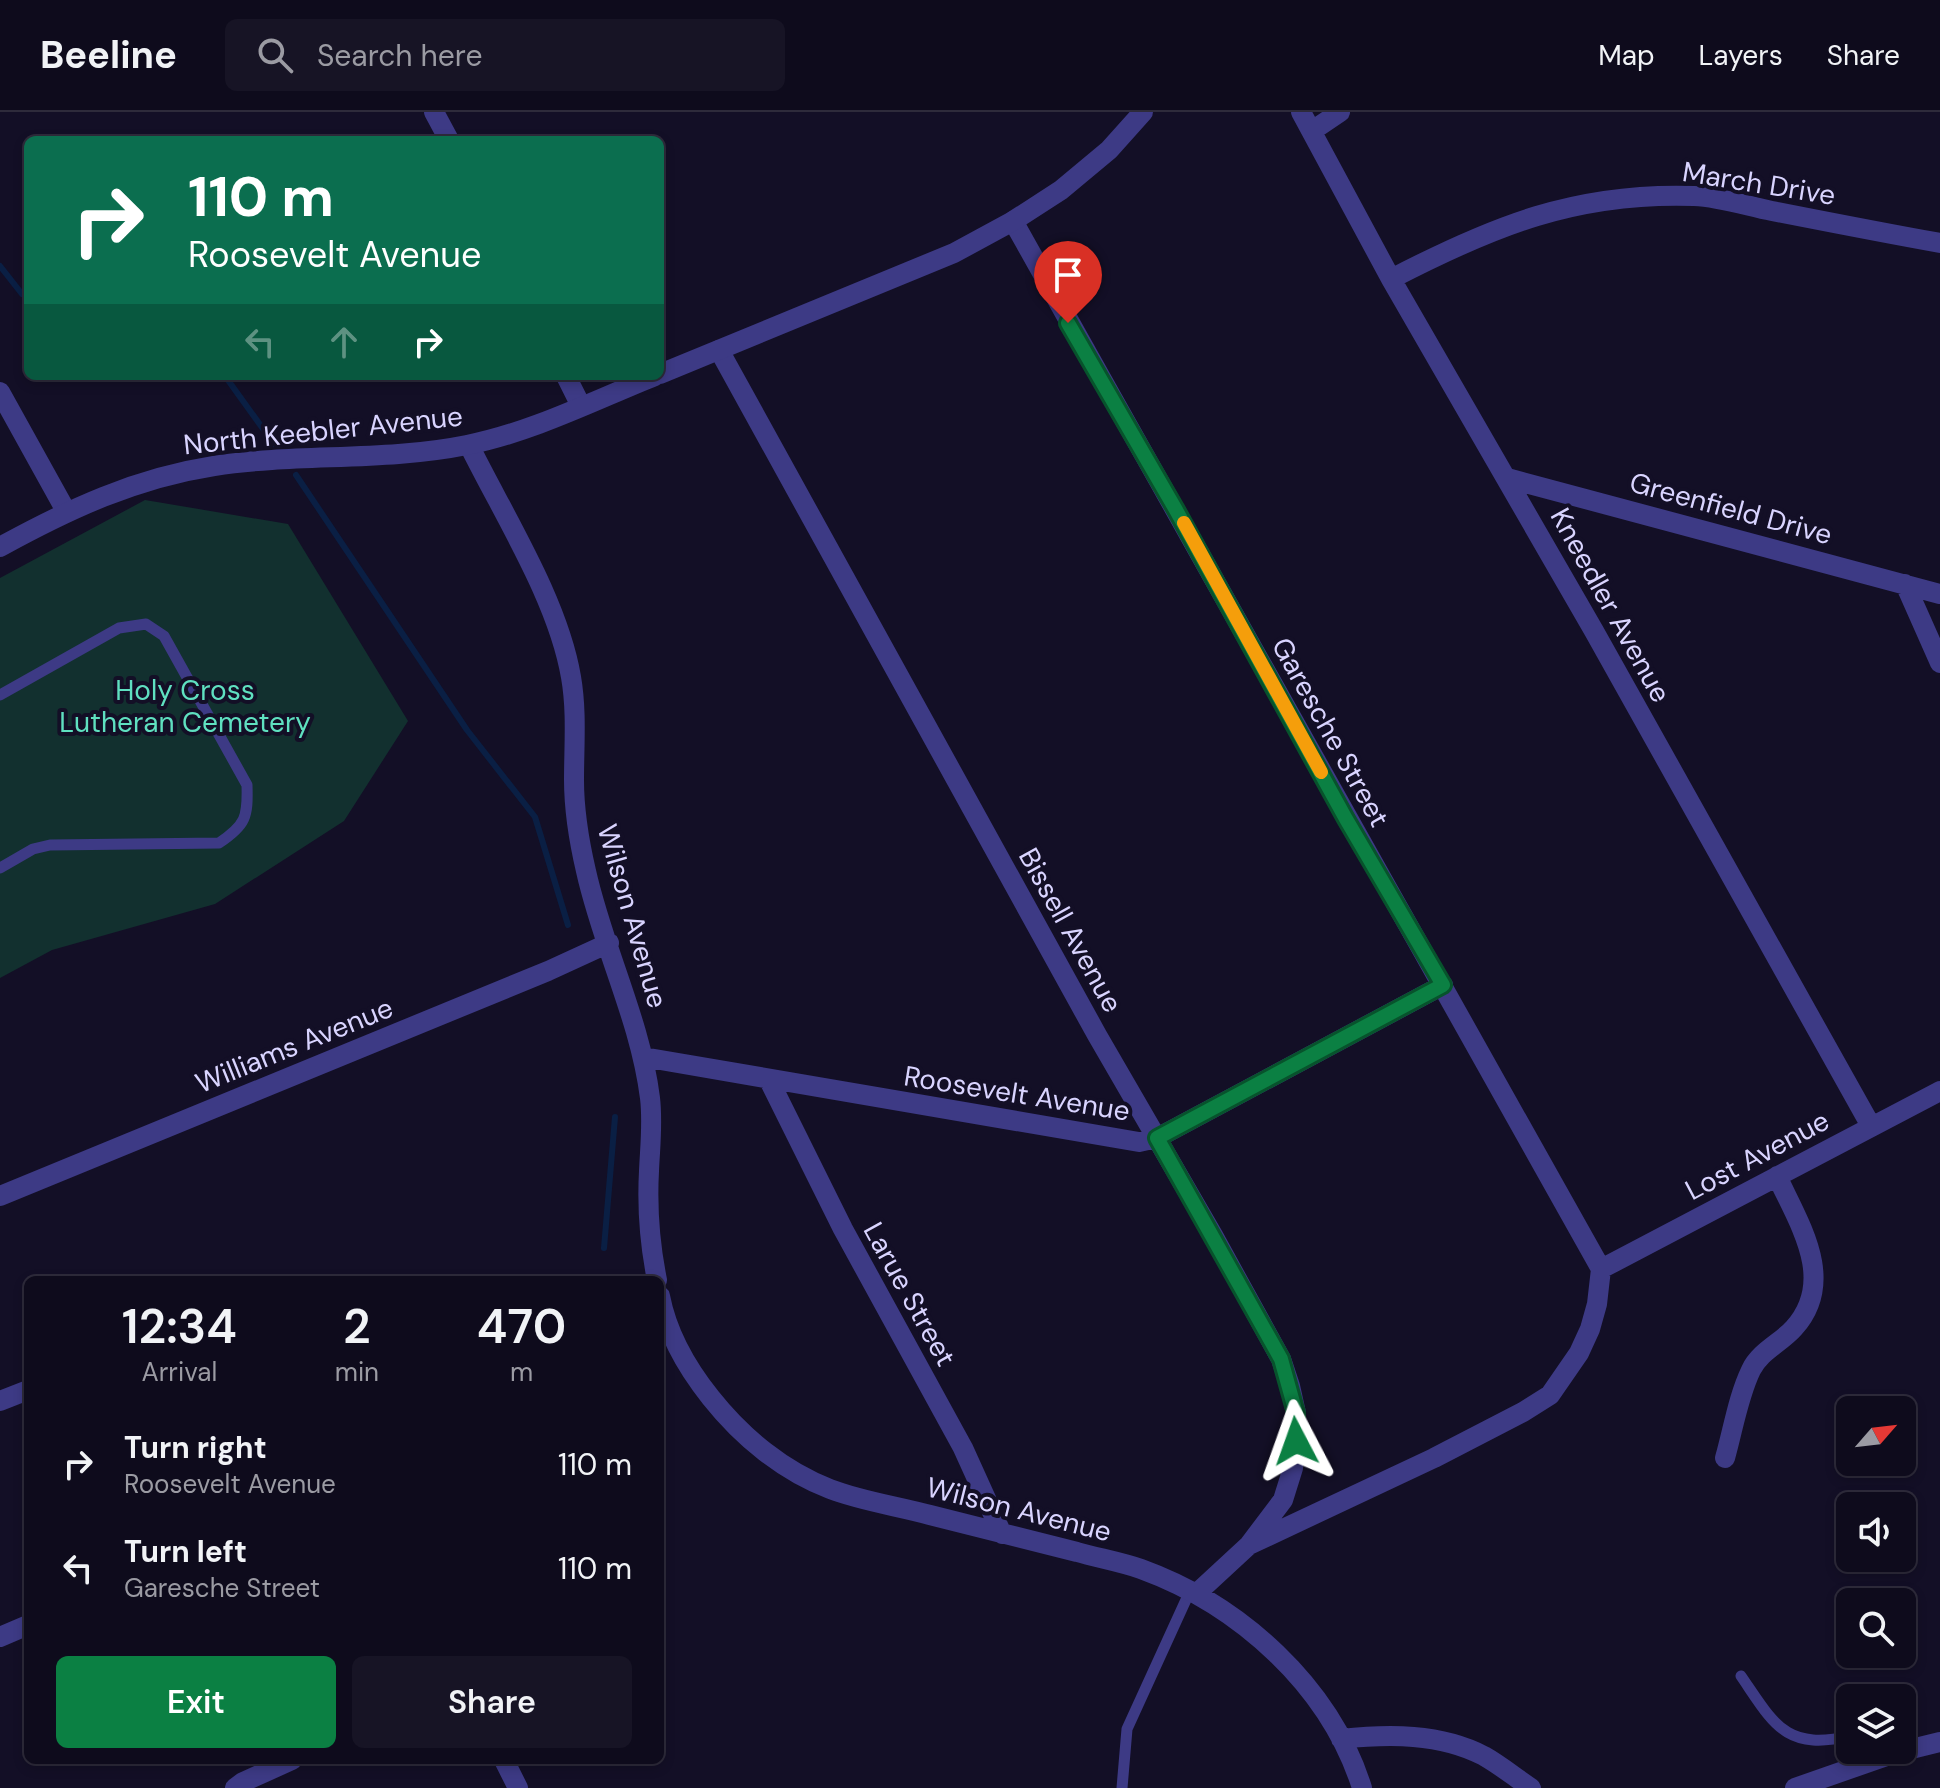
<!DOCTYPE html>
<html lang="en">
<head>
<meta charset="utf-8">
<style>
  :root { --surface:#0e0b1c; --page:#171425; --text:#f1f3f6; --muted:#9b9ba3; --line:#2e2b3b; --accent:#0b8043 }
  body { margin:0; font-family:"DM Sans",sans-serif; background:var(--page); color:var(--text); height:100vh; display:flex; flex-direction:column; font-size:30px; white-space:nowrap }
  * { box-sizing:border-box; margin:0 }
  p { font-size:26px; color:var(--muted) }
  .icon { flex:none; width:44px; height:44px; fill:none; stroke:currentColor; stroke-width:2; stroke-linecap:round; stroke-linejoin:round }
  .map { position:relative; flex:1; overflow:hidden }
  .panel { position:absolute; left:24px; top:1164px; width:640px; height:488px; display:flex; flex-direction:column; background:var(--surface); border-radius:12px; box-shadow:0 4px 12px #0003,0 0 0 2px var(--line) }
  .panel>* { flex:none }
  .guide { position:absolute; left:24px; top:24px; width:640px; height:244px; border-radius:12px; box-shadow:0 4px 12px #0003,0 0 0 2px var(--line); background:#0b6e4f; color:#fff; overflow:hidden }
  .needle { width:52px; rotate:62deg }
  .controls { position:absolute; left:1836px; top:1284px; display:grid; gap:16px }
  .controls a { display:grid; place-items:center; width:80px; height:80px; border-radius:12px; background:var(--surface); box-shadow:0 4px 12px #0003,0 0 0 2px var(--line); font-size:40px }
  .pin { position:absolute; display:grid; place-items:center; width:68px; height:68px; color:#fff; margin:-82px -34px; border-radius:50% 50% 50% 0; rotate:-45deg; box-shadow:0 0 8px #0007 }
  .pin .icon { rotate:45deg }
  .me { position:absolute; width:88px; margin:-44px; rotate:356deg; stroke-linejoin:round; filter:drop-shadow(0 0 6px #0008) }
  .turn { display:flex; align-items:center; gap:28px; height:168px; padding:0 32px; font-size:36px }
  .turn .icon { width:104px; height:104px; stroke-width:2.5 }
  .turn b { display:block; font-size:56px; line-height:68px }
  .lanes { display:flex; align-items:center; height:76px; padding:0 32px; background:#0003; justify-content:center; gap:40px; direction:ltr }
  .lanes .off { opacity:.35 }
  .eta { display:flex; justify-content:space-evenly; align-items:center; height:136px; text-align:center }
  .eta b { font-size:48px; font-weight:600; line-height:56px }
  .action { display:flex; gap:16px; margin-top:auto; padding:16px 32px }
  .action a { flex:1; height:92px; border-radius:12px; background:var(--accent); color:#fff; font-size:32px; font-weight:600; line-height:92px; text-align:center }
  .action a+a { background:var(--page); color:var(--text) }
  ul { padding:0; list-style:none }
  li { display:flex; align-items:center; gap:24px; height:104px; padding:0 32px }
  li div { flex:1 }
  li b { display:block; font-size:30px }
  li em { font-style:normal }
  header { display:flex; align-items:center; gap:48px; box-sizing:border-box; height:112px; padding:0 40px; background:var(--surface); border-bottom:2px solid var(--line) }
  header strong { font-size:38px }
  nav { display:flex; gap:44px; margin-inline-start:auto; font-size:28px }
  .search { width:560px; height:72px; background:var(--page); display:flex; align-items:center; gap:20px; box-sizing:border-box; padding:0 28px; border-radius:12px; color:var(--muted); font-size:30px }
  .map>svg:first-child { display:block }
  .green { fill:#12302f }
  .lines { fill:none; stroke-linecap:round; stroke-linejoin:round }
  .stream { stroke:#0a1f44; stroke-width:6 }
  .service { stroke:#3d3a85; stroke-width:11 }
  .minor { stroke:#3d3a85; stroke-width:20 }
  .tertiary { stroke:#3d3a85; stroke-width:20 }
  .route-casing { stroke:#07532c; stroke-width:20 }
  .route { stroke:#0b8043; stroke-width:14 }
  .slow { stroke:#f59e0b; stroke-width:14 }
  .labels { text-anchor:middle; stroke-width:8; stroke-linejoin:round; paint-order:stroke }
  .street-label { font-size:28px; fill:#d9d4ff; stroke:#130f26 }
  .park-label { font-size:28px; fill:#5fe0c0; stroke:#130f26 }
</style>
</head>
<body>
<header>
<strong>Beeline</strong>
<div class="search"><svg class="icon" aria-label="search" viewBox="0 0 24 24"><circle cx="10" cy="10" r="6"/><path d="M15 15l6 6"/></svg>Search here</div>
<nav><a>Map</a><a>Layers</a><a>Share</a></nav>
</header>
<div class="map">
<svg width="1940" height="1676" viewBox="0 0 1940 1676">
  <rect width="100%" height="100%" fill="#130f26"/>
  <path class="green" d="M145,388L288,412L408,609L344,709L215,792L52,838L0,866V466Z"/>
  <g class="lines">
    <path class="stream" d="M0,154L22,182L28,185
      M225,264L274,332
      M296,363L467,618L535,705L568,813
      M604,1136L615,1005"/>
    <path class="service" d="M0,583L119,516L146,512L164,524L247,673C248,705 246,713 219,731L50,733L33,737L0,756
      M1741,1564C1774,1612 1785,1639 1850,1624
      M1122,1676L1127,1617L1190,1479"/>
    <path class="minor" d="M434,0L449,28
      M1301,0L1391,167L1594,519L1871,1014
      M1312,19L1340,0
      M1013,109L1601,1157
      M1391,167C1493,114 1576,80 1694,84C1720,85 1747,94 1772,99C1828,110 1884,121 1940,131
      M719,238L1097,923L1214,1125L1281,1247L1290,1274L1296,1301V1329L1293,1356L1283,1388L1249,1433
      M566,264L581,294
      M0,280L66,399
      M469,333C504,404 558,488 571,565C577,599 574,634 574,668C574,698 579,729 586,759C603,836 640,907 650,986C653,1011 650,1035 649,1059C647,1095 650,1133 657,1168
      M1507,366L1940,482
      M1905,472L1940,551
      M643,945L1139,1030L1157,1026L1443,873
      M769,968L843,1117L963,1336L1002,1422
      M0,1084L548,859L609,831
      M1601,1157L1940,979
      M660,1184C667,1221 687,1256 711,1286C742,1325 783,1359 830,1377C861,1389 897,1394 930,1403C979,1415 1028,1428 1077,1440C1098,1446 1121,1450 1141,1457C1240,1493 1330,1574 1362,1676
      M0,1289L28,1278
      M1725,1346C1733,1318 1738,1285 1751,1258C1760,1239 1781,1231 1794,1216C1837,1168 1799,1112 1777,1064
      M1196,1482L1249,1433L1434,1346L1523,1300L1550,1283L1579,1241L1590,1217L1597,1192L1601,1157
      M0,1525L28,1513
      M1341,1627C1388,1622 1440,1621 1484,1644C1500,1653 1516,1666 1531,1676
      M504,1648L518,1676
      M235,1676L243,1670L292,1648
      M1795,1676L1895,1641L1940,1630"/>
    <path class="tertiary" d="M660,262L954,141L1013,109L1061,78L1109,38L1143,0
      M0,435C69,397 136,366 214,354C298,341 383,350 467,333C532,320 593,289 655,264"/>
  </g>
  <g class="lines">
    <defs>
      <path id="route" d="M1068,211L1176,398L1346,707L1443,873L1157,1026L1281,1247L1296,1301V1329"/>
    </defs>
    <use href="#route" class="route-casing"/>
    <use href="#route" class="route"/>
    <path class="slow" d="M1184,411L1321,660"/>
  </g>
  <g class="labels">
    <g class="street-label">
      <text transform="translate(1759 71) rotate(9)" y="10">March Drive</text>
      <text transform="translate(323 318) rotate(-6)" y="10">North Keebler Avenue</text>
      <text transform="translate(1731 396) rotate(15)" y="10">Greenfield Drive</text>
      <text transform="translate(1611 493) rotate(61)" y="10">Kneedler Avenue</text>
      <text transform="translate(1331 620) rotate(61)" y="10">Garesche Street</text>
      <text transform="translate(633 804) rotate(74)" y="10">Wilson Avenue</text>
      <text transform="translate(1071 818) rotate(61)" y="10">Bissell Avenue</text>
      <text transform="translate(294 933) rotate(-22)" y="10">Williams Avenue</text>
      <text transform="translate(1017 981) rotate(9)" y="10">Roosevelt Avenue</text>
      <text transform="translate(1757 1043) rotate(-28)" y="10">Lost Avenue</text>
      <text transform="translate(910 1182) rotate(61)" y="10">Larue Street</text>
      <text transform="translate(1019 1397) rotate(14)" y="10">Wilson Avenue</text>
    </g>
    <g class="park-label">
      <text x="185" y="588">Holy Cross<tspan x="185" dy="32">Lutheran Cemetery</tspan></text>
    </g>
  </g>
</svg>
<div class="controls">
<a><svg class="needle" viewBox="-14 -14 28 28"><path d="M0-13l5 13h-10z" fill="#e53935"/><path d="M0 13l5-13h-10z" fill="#9b9ba3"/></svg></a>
<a><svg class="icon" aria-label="sound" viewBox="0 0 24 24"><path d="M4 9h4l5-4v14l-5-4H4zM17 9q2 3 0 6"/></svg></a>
<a><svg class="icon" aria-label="search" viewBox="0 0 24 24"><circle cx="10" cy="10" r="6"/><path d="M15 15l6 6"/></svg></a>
<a><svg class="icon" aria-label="layers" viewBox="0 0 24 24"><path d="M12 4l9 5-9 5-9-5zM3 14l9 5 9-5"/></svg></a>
</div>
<div class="pin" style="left:1068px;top:211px;background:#d93025"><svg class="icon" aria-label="arrive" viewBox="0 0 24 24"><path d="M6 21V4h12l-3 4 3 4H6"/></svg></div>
<svg class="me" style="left:1296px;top:1329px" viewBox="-20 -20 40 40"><path d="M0-17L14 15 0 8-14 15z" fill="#0b8043" stroke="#fff" stroke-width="4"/></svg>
<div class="guide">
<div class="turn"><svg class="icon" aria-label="right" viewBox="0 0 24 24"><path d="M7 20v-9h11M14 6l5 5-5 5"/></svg><div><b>110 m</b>Roosevelt Avenue</div></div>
<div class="lanes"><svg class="icon off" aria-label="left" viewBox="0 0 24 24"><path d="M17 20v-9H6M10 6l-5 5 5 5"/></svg><svg class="icon off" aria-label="ahead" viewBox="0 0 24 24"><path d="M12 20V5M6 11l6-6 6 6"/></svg><svg class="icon" aria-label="right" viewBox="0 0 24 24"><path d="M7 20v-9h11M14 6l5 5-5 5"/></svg></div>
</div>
<section class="panel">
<div class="eta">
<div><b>12:34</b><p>Arrival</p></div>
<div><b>2</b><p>min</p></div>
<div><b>470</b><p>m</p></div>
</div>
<ul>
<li><svg class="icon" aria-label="right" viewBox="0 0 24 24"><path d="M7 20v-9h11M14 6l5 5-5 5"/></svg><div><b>Turn right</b><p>Roosevelt Avenue</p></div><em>110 m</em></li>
<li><svg class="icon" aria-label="left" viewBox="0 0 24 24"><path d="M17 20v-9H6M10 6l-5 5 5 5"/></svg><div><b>Turn left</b><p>Garesche Street</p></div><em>110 m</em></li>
</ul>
<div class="action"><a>Exit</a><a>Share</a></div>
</section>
</div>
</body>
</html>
